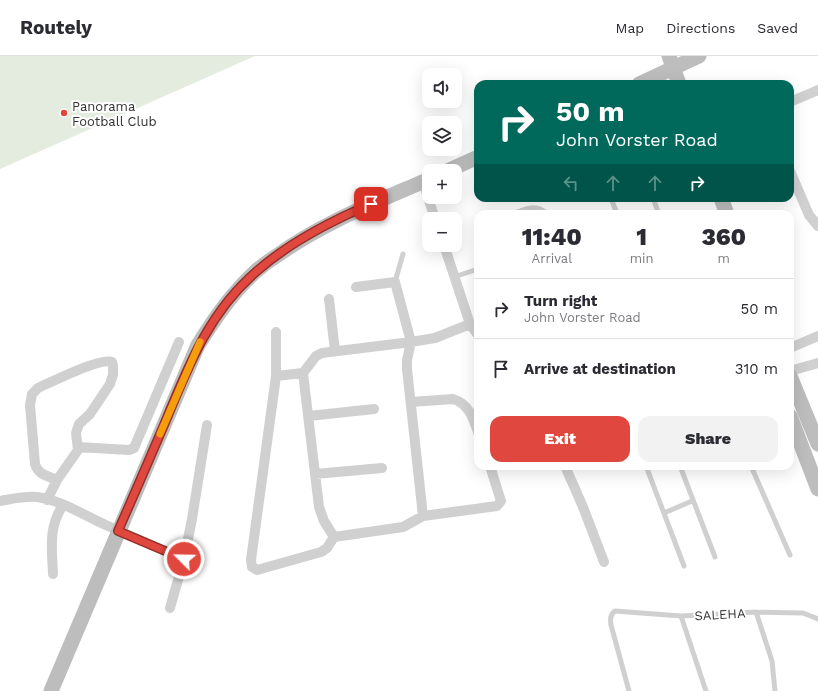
<!DOCTYPE html>
<html lang="en">
<head>
<meta charset="utf-8">
<style>
  :root { --surface:#fff; --page:#f2f2f3; --text:#2b2b33; --muted:#7c7c81; --line:#e1e1e2; --accent:#e0483f }
  body { margin:0; font-family:"Work Sans",sans-serif; background:var(--page); color:var(--text); height:100vh; display:flex; flex-direction:column; font-size:15px; white-space:nowrap }
  * { box-sizing:border-box; margin:0 }
  p { font-size:13px; color:var(--muted) }
  .icon { flex:none; width:22px; height:22px; fill:none; stroke:currentColor; stroke-width:2; stroke-linecap:round; stroke-linejoin:round }
  .map { position:relative; flex:1; overflow:hidden }
  .details { position:absolute; left:474px; top:154px; width:320px; height:260px; display:flex; flex-direction:column; background:var(--surface); border-radius:12px; box-shadow:0 4px 16px #0002 }
  .details>* { flex:none }
  .banner { position:absolute; left:474px; top:24px; width:320px; height:122px; border-radius:12px; box-shadow:0 4px 16px #0002; background:#00695c; color:#fff; overflow:hidden }
  .buttons { position:absolute; left:422px; top:12px; display:grid; gap:8px }
  .buttons a { display:grid; place-items:center; width:40px; height:40px; border-radius:8px; background:var(--surface); box-shadow:0 4px 16px #0002; font-size:20px }
  .pin { position:absolute; display:grid; place-items:center; width:34px; height:34px; color:#fff; margin:-17px; border-radius:8px; box-shadow:0 2px 6px #0006 }
  .me { position:absolute; width:44px; margin:-22px; rotate:293deg; stroke-linejoin:round; filter:drop-shadow(0 0 3px #0008) }
  .turn { display:flex; align-items:center; gap:14px; height:84px; padding:0 16px; font-size:18px }
  .turn .icon { width:52px; height:52px; stroke-width:2.5 }
  .turn b { display:block; font-size:28px; line-height:34px }
  .lanes { display:flex; align-items:center; height:38px; padding:0 16px; background:#0003; justify-content:center; gap:20px; direction:ltr }
  .lanes .off { opacity:.35 }
  .eta { display:flex; justify-content:space-evenly; align-items:center; height:68px; text-align:center }
  .eta b { font-size:24px; font-weight:800; line-height:28px }
  .cta { display:flex; gap:8px; margin-top:auto; padding:8px 16px }
  .cta a { flex:1; height:46px; border-radius:12px; background:var(--accent); color:#fff; font-size:16px; font-weight:800; line-height:46px; text-align:center }
  .cta a+a { background:var(--page); color:var(--text) }
  ul { padding:0; list-style:none }
  li { display:flex; align-items:center; gap:12px; height:60px; padding:0 16px; border-top:1px solid var(--line) }
  li div { flex:1 }
  li b { display:block; font-size:15px }
  li em { font-style:normal }
  header { display:flex; align-items:center; gap:24px; box-sizing:border-box; height:56px; padding:0 20px; background:var(--surface); border-bottom:1px solid var(--line) }
  header strong { font-size:19px }
  nav { display:flex; gap:22px; margin-inline-start:auto; font-size:14px }
  .map>svg:first-child { display:block }
  .pitch { fill:#e4ebdf }
  .lines { fill:none; stroke-linecap:round; stroke-linejoin:round }
  .lane { stroke:#d0d0d0; stroke-width:5 }
  .street { stroke:#d0d0d0; stroke-width:10 }
  .secondary { stroke:#bdbdbd; stroke-width:15 }
  .route-casing { stroke:#922f29; stroke-width:10 }
  .route { stroke:#e0483f; stroke-width:7 }
  .slow { stroke:#f59e0b; stroke-width:7 }
  .poi-dot { fill:#e0483f; stroke:#fff; stroke-width:1.5 }
  .labels { text-anchor:middle; stroke-width:4; stroke-linejoin:round; paint-order:stroke }
  .poi-label { font-size:13px; fill:#333; stroke:#fff; text-anchor:start }
  .street-label { font-size:13px; fill:#333; stroke:#fff }
</style>
</head>
<body>
<header>
<strong>Routely</strong>
<nav><a>Map</a><a>Directions</a><a>Saved</a></nav>
</header>
<div class="map">
<svg width="818" height="635" viewBox="0 0 818 635">
  <rect width="100%" height="100%" fill="#fff"/>
  <path class="pitch" d="M0,0H255L0,113Z"/>
  <g class="lines">
    <path class="lane" d="M611,142L617,158
      M653,142L659,158
      M513,158C524,153 537,147 547,158
      M454,221L478,213
      M395,226L403,198
      M646,410L684,510
      M680,410L715,501
      M751,410L790,499
      M664,457L692,445
      M756,556L803,557L818,563
      M629,635L611,569C610,563 610,558 615,555L681,560
      M706,635L681,560L756,556L772,605L775,635"/>
    <path class="street" d="M790,46L818,34
      M790,115L809,159L818,170
      M423,126L435,163
      M444,189L470,268L478,279
      M329,243L335,295
      M276,276V320L251,504L252,511L257,514L321,496L327,492L334,481L403,471L423,460L407,313V304L411,286L395,226L356,231
      M790,292L818,280
      M790,315L818,307
      M303,317L319,451L324,465L334,481
      M276,320L303,317L316,300L322,297L411,286L435,282L470,268
      M411,346L453,343C469,348 473,362 478,376
      M309,360L374,353
      M78,391L129,394L134,392L179,286
      M565,410L583,451L604,506
      M315,418L382,412
      M47,444L57,424L78,394L76,377L79,368L90,358L110,328L113,319V310L112,306C101,301 51,326 38,332L32,338L30,349L35,408C38,419 48,420 57,424
      M0,445C12,443 24,440 37,441C61,444 85,460 108,470C133,481 158,492 184,503
      M423,460L497,450L501,445L500,442L490,410
      M53,518C52,492 48,472 63,449
      M170,552L184,503L192,463L207,369"/>
    <path class="secondary" d="M669,0L679,28
      M639,28L699,0
      M447,115L478,101
      M721,142L727,158
      M790,320L818,388
      M790,360L818,433
      M51,635L198,289C215,262 232,237 256,215C263,209 270,204 278,199C324,166 377,146 429,123"/>
  </g>
  <g class="lines">
    <defs>
      <path id="route" d="M184,503L118,475C134,439 149,404 164,369C188,311 208,257 257,215C290,186 331,165 371,148"/>
    </defs>
    <use href="#route" class="route-casing"/>
    <use href="#route" class="route"/>
    <path class="slow" d="M160,378L200,286"/>
  </g>
  <circle class="poi-dot" cx="64" cy="57" r="4"/>
  <g class="labels">
    <g class="poi-label">
      <text x="72" y="55">Panorama<tspan x="72" dy="15">Football Club</tspan></text>
    </g>
    <g class="street-label">
      <text transform="translate(720 558) rotate(-3)" y="5">SALEHA</text>
    </g>
  </g>
</svg>
<div class="buttons">
<a><svg class="icon" aria-label="sound" viewBox="0 0 24 24"><path d="M4 9h4l5-4v14l-5-4H4zM17 9q2 3 0 6"/></svg></a>
<a><svg class="icon" aria-label="layers" viewBox="0 0 24 24"><path d="M12 4l9 5-9 5-9-5zM3 14l9 5 9-5"/></svg></a>
<a>+</a>
<a>−</a>
</div>
<div class="pin" style="left:371px;top:148px;background:#d93025"><svg class="icon" aria-label="arrive" viewBox="0 0 24 24"><path d="M6 21V4h12l-3 4 3 4H6"/></svg></div>
<svg class="me" style="left:184px;top:503px" viewBox="-20 -20 40 40"><circle r="17" fill="#e0483f" stroke="#fff" stroke-width="3"/><path d="M0-11L8 9 0 5-8 9z" fill="#fff"/></svg>
<div class="banner">
<div class="turn"><svg class="icon" aria-label="right" viewBox="0 0 24 24"><path d="M7 20v-9h11M14 6l5 5-5 5"/></svg><div><b>50 m</b>John Vorster Road</div></div>
<div class="lanes"><svg class="icon off" aria-label="left" viewBox="0 0 24 24"><path d="M17 20v-9H6M10 6l-5 5 5 5"/></svg><svg class="icon off" aria-label="ahead" viewBox="0 0 24 24"><path d="M12 20V5M6 11l6-6 6 6"/></svg><svg class="icon off" aria-label="ahead" viewBox="0 0 24 24"><path d="M12 20V5M6 11l6-6 6 6"/></svg><svg class="icon" aria-label="right" viewBox="0 0 24 24"><path d="M7 20v-9h11M14 6l5 5-5 5"/></svg></div>
</div>
<section class="details">
<div class="eta">
<div><b>11:40</b><p>Arrival</p></div>
<div><b>1</b><p>min</p></div>
<div><b>360</b><p>m</p></div>
</div>
<ul>
<li><svg class="icon" aria-label="right" viewBox="0 0 24 24"><path d="M7 20v-9h11M14 6l5 5-5 5"/></svg><div><b>Turn right</b><p>John Vorster Road</p></div><em>50 m</em></li>
<li><svg class="icon" aria-label="arrive" viewBox="0 0 24 24"><path d="M6 21V4h12l-3 4 3 4H6"/></svg><div><b>Arrive at destination</b></div><em>310 m</em></li>
</ul>
<div class="cta"><a>Exit</a><a>Share</a></div>
</section>
</div>
</body>
</html>
